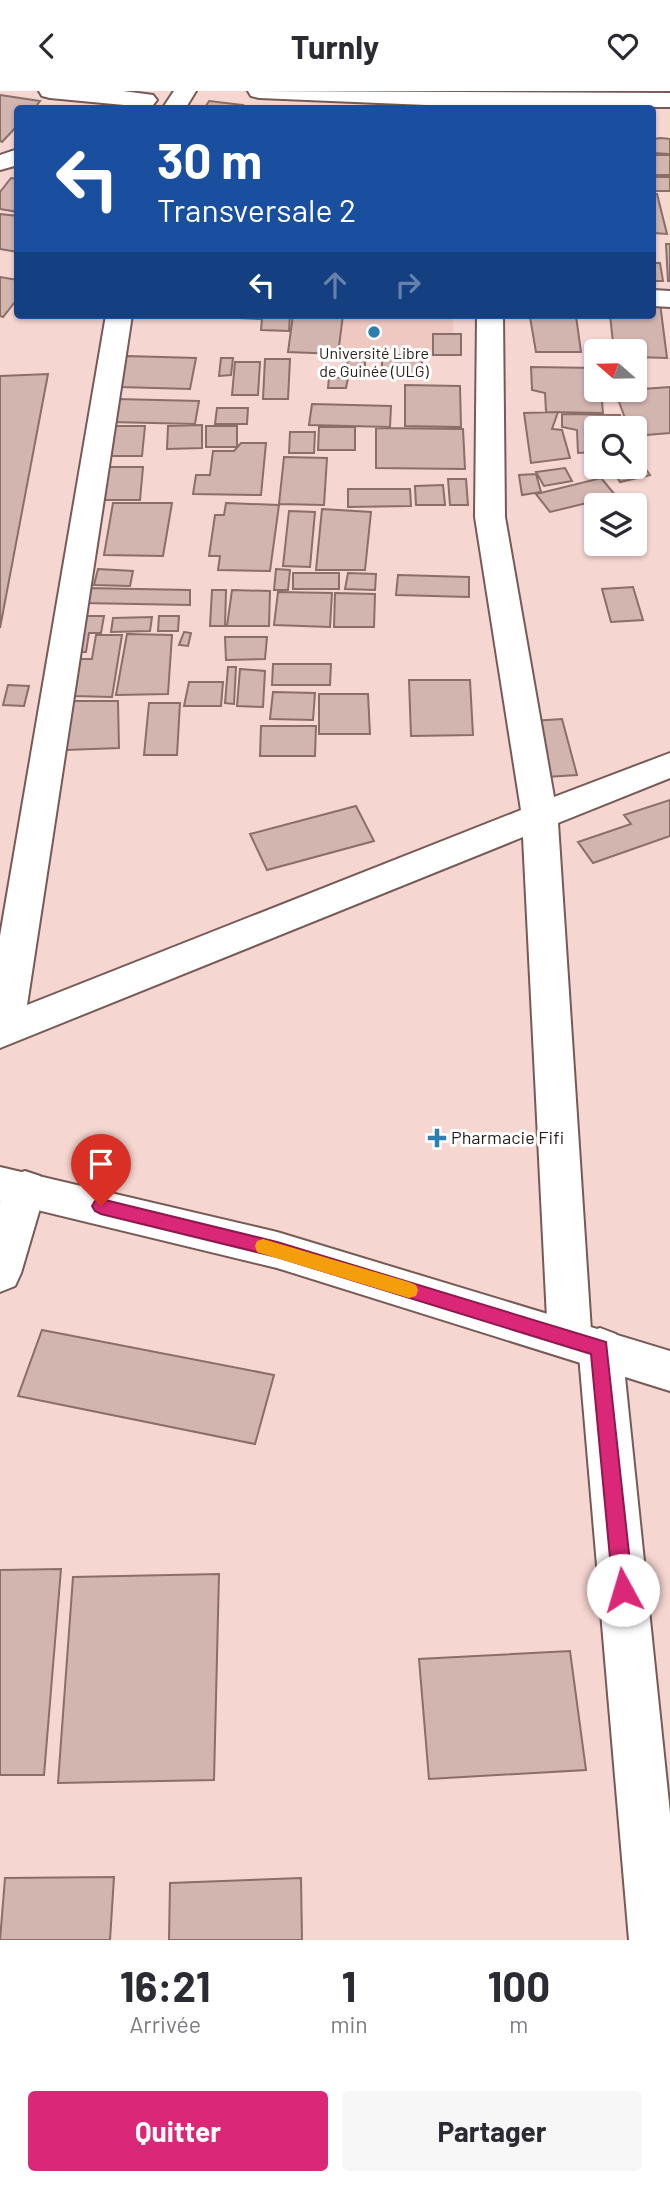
<!DOCTYPE html>
<html lang="fr">
<head>
<meta charset="utf-8">
<style>
  :root { --surface:#fff; --page:#f7f7f7; --text:#2b2b33; --muted:#7c7c81; --accent:#db2777 }
  body { margin:0; font-family:Barlow,sans-serif; background:var(--page); color:var(--text); height:100vh; display:flex; flex-direction:column; font-size:26px; white-space:nowrap }
  * { box-sizing:border-box; margin:0 }
  p { font-size:23px; color:var(--muted) }
  .icon { flex:none; width:38px; height:38px; fill:none; stroke:currentColor; stroke-width:2; stroke-linecap:round; stroke-linejoin:round }
  .map { position:relative; height:1849px; overflow:hidden }
  .drawer { display:flex; flex-direction:column; background:var(--surface); flex:1 }
  .drawer>* { flex:none }
  .hud { position:absolute; left:14px; top:14px; width:642px; height:214px; border-radius:7px; box-shadow:0 2px 5px #0004; background:#1a4fa0; color:#fff; overflow:hidden }
  .needle { width:46px; rotate:290deg }
  .tools { position:absolute; left:584px; top:248px; display:grid; gap:14px }
  .tools a { display:grid; place-items:center; width:63px; height:63px; border-radius:7px; background:var(--surface); box-shadow:0 2px 5px #0004; font-size:35px }
  .pin { position:absolute; display:grid; place-items:center; width:60px; height:60px; color:#fff; margin:-72px -30px; border-radius:50% 50% 50% 0; rotate:-45deg; box-shadow:0 0 7px #0007 }
  .pin .icon { rotate:45deg }
  .me { position:absolute; width:77px; margin:-38px; rotate:354deg; stroke-linejoin:round; filter:drop-shadow(0 0 5px #0008) }
  .turn { display:flex; align-items:center; gap:24px; height:147px; padding:0 28px; font-size:32px }
  .turn .icon { width:91px; height:91px; stroke-width:2.5 }
  .turn b { display:block; font-size:49px; line-height:60px }
  .lanes { display:flex; align-items:center; height:66px; padding:0 28px; background:#0003; justify-content:center; gap:35px; direction:ltr }
  .lanes .off { opacity:.35 }
  .eta { display:flex; justify-content:space-evenly; align-items:center; height:119px; text-align:center }
  .eta b { font-size:42px; font-weight:700; line-height:49px }
  .primary-button { display:flex; gap:14px; margin-top:auto; padding:14px 28px }
  .primary-button a { flex:1; height:80px; border-radius:7px; background:var(--accent); color:#fff; font-size:28px; font-weight:700; line-height:80px; text-align:center }
  .primary-button a+a { background:var(--page); color:var(--text) }
  header { display:flex; justify-content:space-between; align-items:center; height:91px; padding:0 28px; background:var(--surface); font-size:32px; font-weight:700 }
  .map>svg:first-child { display:block }
  .built { fill:#f0c8c2 }
  .building { fill:#d3b5b0; stroke:#8a6e69; stroke-width:2 }
  .lines { fill:none; stroke-linecap:round; stroke-linejoin:round }
  .minor-casing { stroke:#755a56; stroke-width:4 }
  .major-casing { stroke:#755a56; stroke-width:4 }
  .minor { fill:#fff; fill-rule:evenodd }
  .major { fill:#fff; fill-rule:evenodd }
  .route { fill:#db2777; stroke:#8e194d; stroke-width:2 }
  .slow { fill:#f59e0b }
  .poi-dot { fill:#2c7faf; stroke:#fff; stroke-width:2.5 }
  .labels { text-anchor:middle; stroke-width:6; stroke-linejoin:round; paint-order:stroke }
  .far-poi-label { font-size:16px; fill:#281d1b; stroke:#fff }
  .poi-label { font-size:18px; fill:#281d1b; stroke:#fff; text-anchor:start }
</style>
</head>
<body>
<header><svg class="icon" aria-label="back" viewBox="0 0 24 24"><path d="M15 5l-7 7 7 7"/></svg>Turnly<svg class="icon" aria-label="heart" viewBox="0 0 24 24"><path d="M12 20l-8-8c-3-5 5-10 8-4 3-6 11-1 8 4z"/></svg></header>
<div class="map">
<svg width="670" height="1849" viewBox="0 0 670 1849">
  <rect width="100%" height="100%" fill="#f6d6d1"/>
  <path class="built" d="M296,224H453L454,260L294,258Z"/>
  <path class="building" d="M0,4L40,10L34,18H18V34L2,51L0,50Z
    M209,10L243,14L241,18H204Z
    M661,47L670,48V63L653,62V48Z
    M653,64H670V84H653Z
    M653,86H670V100H653Z
    M11,87L18,88V121L0,118V101Z
    M653,103H657L667,143L653,142Z
    M0,123L18,125V161L0,158Z
    M666,153H670V190H668Z
    M653,172H660L663,190H653Z
    M0,186L18,189V207L3,226L0,225Z
    M653,212H660L667,267L635,266V261H614L610,224H653Z
    M239,224H290L289,240L261,239L262,228L239,227Z
    M293,224H343L338,263L288,261Z
    M576,225L581,261H536L530,226Z
    M433,243H461V264H433Z
    M348,262H365V278H347Z
    M382,264H422V286L382,285Z
    M126,265L196,267L190,298L120,296Z
    M221,267H233L231,284L219,285Z
    M265,268H290L288,308H263Z
    M235,271H260L258,304H232Z
    M531,276L597,277V299H601L603,322L546,321L545,302L532,299Z
    M48,283L0,537V285Z
    M329,286L348,287L346,297H328Z
    M405,294L460,295L461,336L405,335Z
    M670,296V342L635,345V338H629L615,300Z
    M116,308L199,310L195,333L111,331Z
    M312,313L391,315L390,336L309,334Z
    M217,317H248L247,333H215Z
    M558,321L552,338L562,339L570,367L531,372L524,322Z
    M562,323L620,324L624,338H597V361L578,362L577,339L562,336Z
    M202,334V357L167,358L168,335Z
    M111,335H145L142,365H108Z
    M206,335H237V356H206Z
    M319,336H355V359H318Z
    M376,337L463,338L465,378L376,377Z
    M290,341H315L314,362H289Z
    M241,352H266L261,404L193,403L196,384H210L213,360H234Z
    M635,363L650,384L620,391L611,376H635Z
    M284,366L327,367L324,414L279,413Z
    M101,376H143L140,409H98Z
    M565,377L572,390L544,395L536,381Z
    M536,383L541,401L522,404L519,384Z
    M601,387L616,405L550,421L536,403Z
    M448,388H466L468,414H450Z
    M443,394L445,414H416L415,395Z
    M348,398H410L411,415L348,416Z
    M113,412H172L163,465L104,464Z
    M226,412L279,414L270,480L218,479L220,465H209L215,424H224Z
    M322,418L371,421L365,479H316Z
    M289,420L315,421L310,476L283,475Z
    M98,478L133,480L130,495L94,494Z
    M276,478L290,479L288,499H274Z
    M293,482H339V498H293Z
    M348,482L376,483L375,499L345,498Z
    M398,484L469,486V506L396,504Z
    M633,496L643,529L611,531L602,498Z
    M85,497L190,499V514L82,512Z
    M212,499H226L225,535H210Z
    M232,499L270,500L269,535H227Z
    M278,501L332,502L330,536L274,534Z
    M335,502L375,503L374,536H334Z
    M80,525H104L101,542H89L86,561H74Z
    M159,525H179L178,540H158Z
    M152,526L150,540L111,541L113,527Z
    M184,541L191,542L188,555L179,554Z
    M127,543L172,544L168,603L116,604Z
    M96,544H122L112,606L73,605L80,568H92Z
    M225,546H267L265,568L226,569Z
    M273,573H331L330,594H272Z
    M228,576H236L234,613L225,612Z
    M240,578L265,580L263,616L237,615Z
    M409,589H470L473,644L411,645Z
    M189,591H223L221,615H184Z
    M8,594L29,595L24,615L3,614Z
    M273,601L315,602L313,629L270,628Z
    M319,603H368L370,643H319Z
    M67,610H118L119,657L66,659Z
    M149,612H180L177,664H144Z
    M562,628L577,684L546,686L532,630Z
    M261,635H316L315,665H260Z
    M670,709V745L593,772L578,751L631,733L624,724Z
    M356,715L374,750L267,779L250,743Z
    M42,1239L274,1284L255,1353L18,1305Z
    M61,1478L44,1684H0V1479Z
    M219,1483L214,1689L58,1692L73,1486Z
    M570,1560L586,1679L429,1688L419,1568Z
    M114,1786L110,1849H0L5,1787Z
    M301,1787L302,1849H169L170,1792Z"/>
  <g class="lines">
    <defs>
      <path id="minor" d="M39,0H123L153,4L157,9L153,14L145,16L50,7L42,5Z
        M174,0H196L185,18H162Z
        M248,0L670,2V16H474L259,7L251,5Z
        M18,58V74L0,79V64Z
        M653,199L670,200V216L653,215Z
        M106,224H132L27,914L521,719L475,426L477,224H503L505,426L554,706L670,662V687L558,732L591,1240L600,1237L616,1243L622,1257L670,1722V1849H629L579,1264L570,1268L554,1262L548,1248L523,746L0,957V845Z
        M25,1080L40,1085L46,1097L21,1182L15,1195L0,1201V1111L10,1085Z"/>
      <path id="major" d="M0,1076L277,1141L670,1260V1300L277,1177L0,1110Z"/>
    </defs>
    <use href="#minor" class="minor-casing"/>
    <use href="#major" class="major-casing"/>
    <use href="#minor" class="minor"/>
    <use href="#major" class="major"/>
  </g>
  <path class="route" d="M101,1108L277,1151L606,1251L633,1499L630,1506L623,1509L616,1506L613,1499L591,1263L277,1166L101,1123L95,1120L92,1115L95,1110Z"/>
  <path class="slow" d="M263,1148L409,1191L416,1194L418,1199L416,1205L409,1207L263,1163L257,1161L255,1155L257,1150Z"/>
  <g class="poi-dot">
    <circle cx="374" cy="241" r="7"/>
    <path d="M433.5 1036.5h7v7h7v7h-7v7h-7v-7h-7v-7h7z"/>
  </g>
  <g class="labels">
    <g class="far-poi-label">
      <text x="374" y="268">Université Libre<tspan x="374" dy="18">de Guinée (ULG)</tspan></text>
    </g>
    <g class="poi-label">
      <text x="451" y="1053">Pharmacie Fifi</text>
    </g>
  </g>
</svg>
<div class="tools">
<a><svg class="needle" viewBox="-14 -14 28 28"><path d="M0-13l5 13h-10z" fill="#e53935"/><path d="M0 13l5-13h-10z" fill="#7c7c81"/></svg></a>
<a><svg class="icon" aria-label="search" viewBox="0 0 24 24"><circle cx="10" cy="10" r="6"/><path d="M15 15l6 6"/></svg></a>
<a><svg class="icon" aria-label="layers" viewBox="0 0 24 24"><path d="M12 4l9 5-9 5-9-5zM3 14l9 5 9-5"/></svg></a>
</div>
<div class="pin" style="left:101px;top:1115px;background:#d93025"><svg class="icon" aria-label="arrive" viewBox="0 0 24 24"><path d="M6 21V4h12l-3 4 3 4H6"/></svg></div>
<svg class="me" style="left:623px;top:1499px" viewBox="-20 -20 40 40"><circle r="19" fill="#fff"/><path d="M0-13L10 11 0 6-10 11z" fill="#db2777"/></svg>
<div class="hud">
<div class="turn"><svg class="icon" aria-label="left" viewBox="0 0 24 24"><path d="M17 20v-9H6M10 6l-5 5 5 5"/></svg><div><b>30 m</b>Transversale 2</div></div>
<div class="lanes"><svg class="icon" aria-label="left" viewBox="0 0 24 24"><path d="M17 20v-9H6M10 6l-5 5 5 5"/></svg><svg class="icon off" aria-label="ahead" viewBox="0 0 24 24"><path d="M12 20V5M6 11l6-6 6 6"/></svg><svg class="icon off" aria-label="right" viewBox="0 0 24 24"><path d="M7 20v-9h11M14 6l5 5-5 5"/></svg></div>
</div>
</div>
<section class="drawer">
<div class="eta">
<div><b>16:21</b><p>Arrivée</p></div>
<div><b>1</b><p>min</p></div>
<div><b>100</b><p>m</p></div>
</div>
<div class="primary-button"><a>Quitter</a><a>Partager</a></div>
</section>
</body>
</html>
